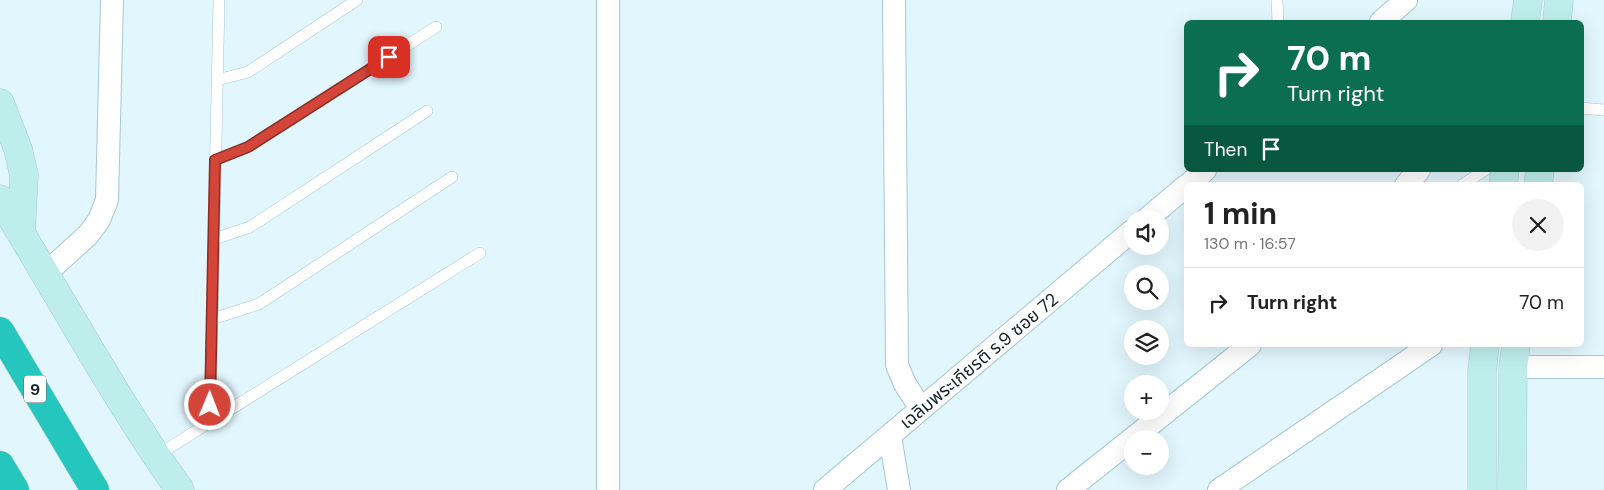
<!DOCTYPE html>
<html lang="en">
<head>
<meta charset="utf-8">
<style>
  :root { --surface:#fff; --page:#f2f2f2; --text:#222; --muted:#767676; --line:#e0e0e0 }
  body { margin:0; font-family:"DM Sans","Noto Sans Thai",sans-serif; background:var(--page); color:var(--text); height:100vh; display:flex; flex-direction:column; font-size:19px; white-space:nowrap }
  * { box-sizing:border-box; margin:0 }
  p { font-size:16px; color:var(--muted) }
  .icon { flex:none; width:28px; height:28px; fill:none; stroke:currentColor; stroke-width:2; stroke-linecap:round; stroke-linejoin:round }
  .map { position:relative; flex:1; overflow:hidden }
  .drawer { position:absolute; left:1184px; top:182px; width:400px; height:165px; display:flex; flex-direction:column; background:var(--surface); border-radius:8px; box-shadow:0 5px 20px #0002 }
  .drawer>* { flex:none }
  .top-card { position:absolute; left:1184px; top:20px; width:400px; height:152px; border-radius:8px; box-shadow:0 5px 20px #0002; background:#0b6e4f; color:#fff; overflow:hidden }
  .controls { position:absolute; left:1124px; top:210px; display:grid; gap:10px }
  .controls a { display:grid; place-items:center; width:45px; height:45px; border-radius:50%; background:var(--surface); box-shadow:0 5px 20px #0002; font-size:25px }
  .pin { position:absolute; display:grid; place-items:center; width:42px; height:42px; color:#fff; margin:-21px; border-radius:10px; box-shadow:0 2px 8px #0006 }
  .me { position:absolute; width:55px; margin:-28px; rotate:1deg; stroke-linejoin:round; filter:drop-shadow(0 0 4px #0008) }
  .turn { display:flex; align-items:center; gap:18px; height:105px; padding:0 20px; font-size:22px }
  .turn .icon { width:65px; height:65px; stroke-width:2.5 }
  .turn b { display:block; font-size:35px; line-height:42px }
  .then { display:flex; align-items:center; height:48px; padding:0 20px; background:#0003; gap:10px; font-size:19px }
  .round { display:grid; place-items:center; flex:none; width:52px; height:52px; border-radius:26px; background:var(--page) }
  .summary { display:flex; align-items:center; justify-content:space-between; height:85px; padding:0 20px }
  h1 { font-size:30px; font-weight:700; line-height:38px }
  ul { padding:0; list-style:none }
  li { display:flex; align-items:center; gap:15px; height:70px; padding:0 20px; border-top:1px solid var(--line) }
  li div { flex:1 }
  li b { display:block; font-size:19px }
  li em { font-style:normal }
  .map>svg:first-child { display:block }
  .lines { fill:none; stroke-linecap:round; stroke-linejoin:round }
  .lane-casing { stroke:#a6c7d3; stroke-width:12 }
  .street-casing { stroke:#a6c7d3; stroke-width:24 }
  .secondary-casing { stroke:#a6c7d3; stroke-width:29 }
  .highway-casing { stroke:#d0d3d3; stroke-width:29 }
  .lane { stroke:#fff; stroke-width:11 }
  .street { stroke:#fff; stroke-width:22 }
  .secondary { stroke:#beeeec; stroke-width:28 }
  .highway { stroke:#25c6be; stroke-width:28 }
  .route-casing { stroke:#892d25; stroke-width:12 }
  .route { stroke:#d34539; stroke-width:9 }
  .labels { text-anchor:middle; stroke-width:5; stroke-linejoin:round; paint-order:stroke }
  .shield { fill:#fff; stroke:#5a6466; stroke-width:1 }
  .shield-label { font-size:16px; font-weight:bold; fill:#142125 }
  .street-label { font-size:18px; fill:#142125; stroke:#fff }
</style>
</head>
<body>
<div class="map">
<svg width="1604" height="490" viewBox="0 0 1604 490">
  <rect width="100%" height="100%" fill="#e2f6fd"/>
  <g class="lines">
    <defs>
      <path id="lane" d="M1277,0L1278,22
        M217,80L248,72L357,0
        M1581,108L1604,110
        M215,160L248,147L436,27
        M1462,185L1485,170
        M214,239L250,227L427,111
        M212,319L259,304L452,177
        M210,422L219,0
        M156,456L480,253"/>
      <path id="street" d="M608,0V490
        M894,0L897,365L905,384L921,409
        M1381,22L1406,0
        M1188,185L1205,170
        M1406,185L1419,170
        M1147,219L1186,186
        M45,274L88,235L99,220L107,200L112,0
        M1513,367H1604
        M890,436L899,490
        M825,490L1132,231
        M1068,490L1250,345
        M1219,490L1431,345"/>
      <path id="secondary" d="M1525,22L1528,0
        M1557,22L1559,0
        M0,103L18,149L24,175L21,232
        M1503,185L1505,170
        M1538,185L1540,170
        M0,199C60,296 114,397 180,490
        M1482,490V372L1485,345
        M1512,490L1513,367L1516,345"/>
      <path id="highway" d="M0,331L95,490
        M0,465L15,490"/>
    </defs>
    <use href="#lane" class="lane-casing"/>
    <use href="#street" class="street-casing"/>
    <use href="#secondary" class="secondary-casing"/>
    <use href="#highway" class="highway-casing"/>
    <use href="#lane" class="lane"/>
    <use href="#street" class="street"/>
    <use href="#secondary" class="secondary"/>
    <use href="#highway" class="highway"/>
  </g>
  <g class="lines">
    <defs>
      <path id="route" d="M210,405L215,160L248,147L389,57"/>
    </defs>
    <use href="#route" class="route-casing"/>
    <use href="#route" class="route"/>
  </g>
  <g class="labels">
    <rect class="shield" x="24" y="375.5" width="22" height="27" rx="4"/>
    <g class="shield-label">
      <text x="35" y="395">9</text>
    </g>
    <g class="street-label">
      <text transform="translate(979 361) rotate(-40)" y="6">เฉลิมพระเกียรติ ร.9 ซอย 72</text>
    </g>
  </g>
</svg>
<div class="controls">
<a><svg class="icon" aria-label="sound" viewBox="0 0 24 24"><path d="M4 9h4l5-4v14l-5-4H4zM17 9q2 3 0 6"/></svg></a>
<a><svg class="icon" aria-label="search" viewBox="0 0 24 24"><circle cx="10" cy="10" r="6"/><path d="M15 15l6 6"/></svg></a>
<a><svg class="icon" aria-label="layers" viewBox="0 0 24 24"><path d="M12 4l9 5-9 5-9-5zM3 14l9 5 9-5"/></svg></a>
<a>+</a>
<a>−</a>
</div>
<div class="pin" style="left:389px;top:57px;background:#d93025"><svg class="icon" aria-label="arrive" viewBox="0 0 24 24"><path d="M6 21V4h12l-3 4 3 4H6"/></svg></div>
<svg class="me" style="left:210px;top:405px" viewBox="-20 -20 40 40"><circle r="17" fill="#d34539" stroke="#fff" stroke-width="3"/><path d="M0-11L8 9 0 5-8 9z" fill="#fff"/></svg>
<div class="top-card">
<div class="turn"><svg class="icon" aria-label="right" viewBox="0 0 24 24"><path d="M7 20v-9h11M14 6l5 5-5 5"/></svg><div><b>70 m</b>Turn right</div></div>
<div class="then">Then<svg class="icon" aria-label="arrive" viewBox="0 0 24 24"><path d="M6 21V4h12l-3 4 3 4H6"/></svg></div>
</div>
<section class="drawer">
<div class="summary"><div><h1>1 min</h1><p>130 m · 16:57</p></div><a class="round"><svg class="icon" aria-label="close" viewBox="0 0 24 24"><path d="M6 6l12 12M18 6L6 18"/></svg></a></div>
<ul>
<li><svg class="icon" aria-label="right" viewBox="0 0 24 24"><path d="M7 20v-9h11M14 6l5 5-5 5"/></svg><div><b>Turn right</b></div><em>70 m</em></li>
</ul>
</section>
</div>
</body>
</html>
